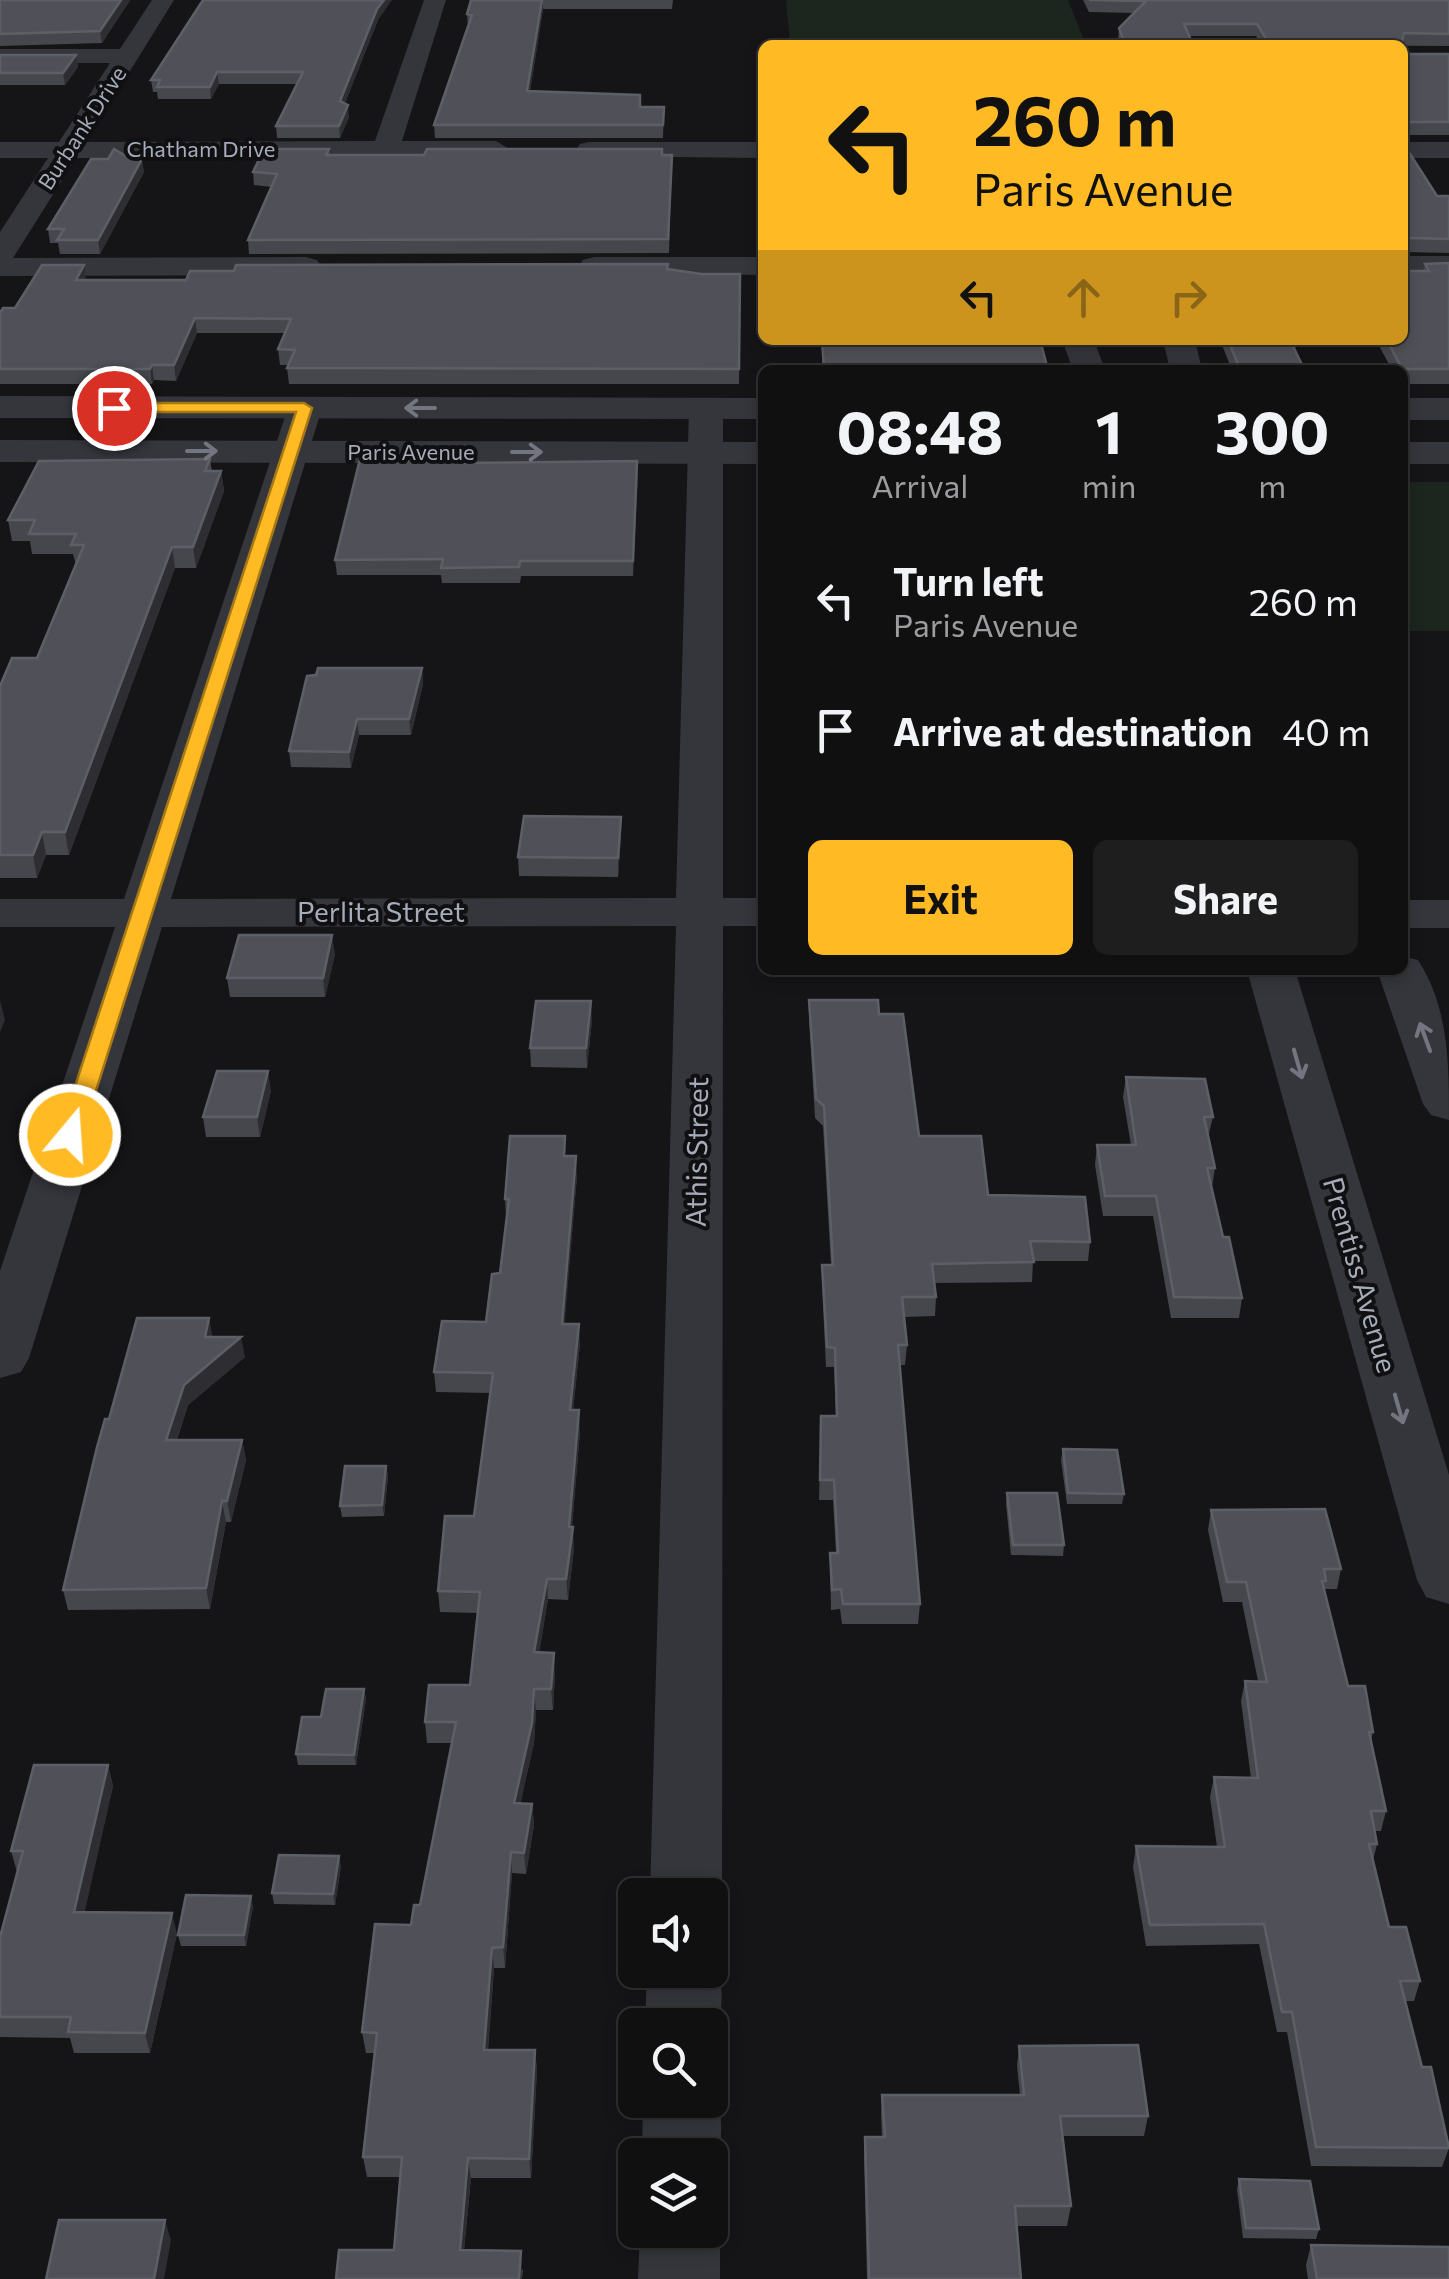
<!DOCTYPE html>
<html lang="en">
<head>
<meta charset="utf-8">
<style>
  :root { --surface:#101011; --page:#1e1e1f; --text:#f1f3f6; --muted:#9c9d9f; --line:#303031; --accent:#ffba24 }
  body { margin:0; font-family:Commissioner,sans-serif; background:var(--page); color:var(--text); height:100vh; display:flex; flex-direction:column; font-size:38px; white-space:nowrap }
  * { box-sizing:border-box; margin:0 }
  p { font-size:32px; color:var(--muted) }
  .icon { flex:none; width:55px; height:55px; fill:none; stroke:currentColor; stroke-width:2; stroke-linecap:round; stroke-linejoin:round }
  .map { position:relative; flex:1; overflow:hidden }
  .drawer { position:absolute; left:758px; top:365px; width:650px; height:610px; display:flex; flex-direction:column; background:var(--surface); border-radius:15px; box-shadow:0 5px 15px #0003,0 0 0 2px var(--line) }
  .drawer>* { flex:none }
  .banner { position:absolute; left:758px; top:40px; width:650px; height:305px; border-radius:15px; box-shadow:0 5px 15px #0003,0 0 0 2px var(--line); background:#ffba24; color:#111; overflow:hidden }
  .controls { position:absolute; left:618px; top:1878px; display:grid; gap:20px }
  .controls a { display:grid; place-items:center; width:110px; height:110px; border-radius:15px; background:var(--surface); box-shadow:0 5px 15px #0003,0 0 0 2px var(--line); font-size:50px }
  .pin { position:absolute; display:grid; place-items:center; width:85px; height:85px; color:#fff; margin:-42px; border:5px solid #fff; border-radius:50%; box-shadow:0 2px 10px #0007 }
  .me { position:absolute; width:110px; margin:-55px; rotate:18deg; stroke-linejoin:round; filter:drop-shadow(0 0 8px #0008) }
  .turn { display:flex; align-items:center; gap:35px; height:210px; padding:0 50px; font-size:45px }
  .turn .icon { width:130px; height:130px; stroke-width:2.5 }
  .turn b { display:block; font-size:70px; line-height:85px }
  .lanes { display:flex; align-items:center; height:95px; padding:0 50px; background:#0003; justify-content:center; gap:50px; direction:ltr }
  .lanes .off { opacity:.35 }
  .eta { display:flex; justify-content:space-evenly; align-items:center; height:170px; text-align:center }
  .eta b { font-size:60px; font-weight:700; line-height:70px }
  .button { display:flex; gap:20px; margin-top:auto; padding:20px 50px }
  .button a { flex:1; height:115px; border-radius:15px; background:var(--accent); color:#111; font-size:40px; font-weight:700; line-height:115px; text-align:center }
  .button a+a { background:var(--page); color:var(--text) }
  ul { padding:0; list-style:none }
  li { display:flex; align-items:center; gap:30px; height:130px; padding:0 50px }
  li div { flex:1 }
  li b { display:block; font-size:38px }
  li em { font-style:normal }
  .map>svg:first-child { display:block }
  .green { fill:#1c251e }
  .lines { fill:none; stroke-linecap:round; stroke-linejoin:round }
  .minor { fill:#35363c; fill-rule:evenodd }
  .tertiary { fill:#35363c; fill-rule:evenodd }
  .wall { fill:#45474c }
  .shaded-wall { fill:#2e2e32 }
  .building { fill:#505158; stroke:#5d5f67; stroke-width:2.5 }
  .oneway { stroke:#737680 }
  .route { fill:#ffba24; stroke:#a67917; stroke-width:2.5 }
  .labels { text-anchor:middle; stroke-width:8; stroke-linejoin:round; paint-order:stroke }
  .far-street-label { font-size:22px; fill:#a5abb8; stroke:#101012 }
  .street-label { font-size:28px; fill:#a5abb8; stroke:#101012 }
</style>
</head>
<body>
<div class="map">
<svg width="1449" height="2279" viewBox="0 0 1449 2279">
  <rect width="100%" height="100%" fill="#151517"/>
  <path class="green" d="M786,0H1068L1086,45H790Z
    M1402,482H1449V631H1403Z"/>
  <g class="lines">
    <path class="minor" d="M152,0H174L86,142L375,141L424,0H446L402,141H496L509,149L496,157L76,158L13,258L306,257L317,260L321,266L317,272L306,275L0,276V232L48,158H0V142H59L110,63H0V49H120Z
      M589,142H762V158L580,156L576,150L580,144Z
      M1402,142H1449V158H1402Z
      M1402,256H1449V274H1402Z
      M594,257H762V275L583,272L579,266L583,260Z
      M1062,340H1094L1105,370H1073Z
      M1163,340H1195L1202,370H1170Z
      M305,398L317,401L322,408L171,899L676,898L689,409L694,402H718L723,409V898H762V926H723L722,1895L710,1918V1895H650L676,926L162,927L29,1358L21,1372L0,1378V1271L115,927H0V899H124L288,408L293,401Z
      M1402,900H1449V928H1402Z
      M1402,956L1418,960C1449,1008 1449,1064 1449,1120L1431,1115L1423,1104L1377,970H1402Z
      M1247,970H1295L1449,1475V1604L1426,1597L1417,1580Z
      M710,1947C726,1980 725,2015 710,2048V2025H645L647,1970H710Z
      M710,2076C725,2110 725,2145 710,2179V2155H642L643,2100H710Z
      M710,2206L720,2230V2279H638L640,2230H710Z"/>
    <path class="tertiary" d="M0,396L762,398V419L0,418Z
      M1402,398H1449V420H1402Z
      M0,440L762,442V464L0,462Z
      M1402,442H1449V464H1402Z"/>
  </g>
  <path class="wall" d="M0,0H130L102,43L0,46Z
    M471,0H673L672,9H543L530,91L641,107H664L663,138H435L434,125L468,27L467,14Z
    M1083,0H1449V46L1261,45L1256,36H1189L1193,45H1120L1118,40L1119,28L1134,13L1089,12Z
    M378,20L345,103L349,117L340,138H277L276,126L297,84H219L211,99H158L157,92H153L151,80Z
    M1402,53L1404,54H1449V135H1402Z
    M0,55H76L78,67L65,85H0Z
    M1402,148L1437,196H1449V253L1407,252L1402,244Z
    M329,149L330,155H672L669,253L249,254L248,240L272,187L254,185L253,172Z
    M144,172L100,254H60L58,243H50L48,229Z
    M1449,263V384H1402V370H1392L1376,340H1402L1425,264Z
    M667,269L701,274H740L739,384H289L287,368L289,365H280L278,349L285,333H197L176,381L154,380L152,384H0V313L86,280H186Z
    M821,340H1040L1047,370H823Z
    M1220,340H1297L1295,350L1304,370H1232Z
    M210,459L212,471H221L224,491L196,568H175L69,855H46L37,878H0V686L37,658L76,565L73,554H32L30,541H12L8,520Z
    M637,461L633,576H521L520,583H442L441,575H337L335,560L464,463Z
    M422,668L423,684L411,735H359L351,768L291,767L289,751Z
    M621,835L618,877L519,876L518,857Z
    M335,954L325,997H230L227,978Z
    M809,1000L879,1014L919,1136L988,1195L1090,1242L1088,1261H1033L1032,1282L934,1283L936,1297L935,1316L904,1317L907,1345L905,1365H900L920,1604L918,1624H842L840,1609L831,1610L830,1553H836L833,1500H819L821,1416H836L834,1367H826L822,1285V1265H831L823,1126L815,1118L809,1019Z
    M592,1020L587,1068L531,1067L530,1048Z
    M1126,1077L1213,1117L1208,1137L1215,1168L1212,1187L1223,1237L1242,1298L1239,1318H1171L1153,1216H1103L1095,1165L1097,1145H1131L1123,1097Z
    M271,1091L260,1137H206L203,1117Z
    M566,1156L577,1176L564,1324L580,1344L573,1410L580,1431L572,1527L574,1548L568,1600L548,1599L539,1652L555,1673L553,1710H536L534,1743L520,1804H532L534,1825L526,1874L512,1873L505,1968H494L488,2050H535L537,2070L531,2178H471L464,2250L523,2270L522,2279H336L394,2250L400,2177H367L363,2157L374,2053H366L362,2032L420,1905L452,1743H427L425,1722L470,1685L478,1613L440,1612L438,1591L474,1516L490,1393L436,1392L434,1372L486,1322L500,1273L506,1218L505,1199Z
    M213,1337L245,1357L188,1405L177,1440H242L246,1460L231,1522H226L210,1609L68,1610L63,1590L109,1419Z
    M1063,1449L1124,1494L1122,1504H1067L1061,1460Z
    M386,1466L388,1476L384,1516L342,1517L340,1506Z
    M1007,1493L1064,1545L1063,1556L1011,1555L1006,1504Z
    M1211,1510L1341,1569L1337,1589H1324L1348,1686L1373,1732L1371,1741L1386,1811L1381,1831H1375L1377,1844L1373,1861L1389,1927L1420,1981L1414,2001H1405L1422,2067L1449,2148L1442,2167L1311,2166L1287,2032H1277L1259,1944L1146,1946L1133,1867L1136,1846L1217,1847L1210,1797L1214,1777L1251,1778L1241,1701L1245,1681H1258L1242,1602H1223L1208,1530Z
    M364,1689L366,1699L356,1765H298L296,1754Z
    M108,1765L113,1786L84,1912L177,1934L150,2053H74L70,2038L0,2037V1937L17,1872L11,1851Z
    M341,1866L335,1905L274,1904L272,1893Z
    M253,1906L246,1946H181L178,1935Z
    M1019,2046L1148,2116L1144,2136H1062L1071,2206L1067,2226H1017L1021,2279H867L864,2157L865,2137H882L881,2115L882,2095H1020L1017,2066Z
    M1239,2179L1319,2229L1316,2239L1243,2238L1237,2189Z
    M1311,2245L1449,2279H1308L1306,2265Z"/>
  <path class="shaded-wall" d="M121,0H130L102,43L100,31Z
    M384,0H392L378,20L341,113L340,101L377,9Z
    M543,0V9L528,104L527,91Z
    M76,55L78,67L65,85L63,73Z
    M217,72L219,84L211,99L210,87Z
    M348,105L349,117L340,138L339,126Z
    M142,159L144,172L100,254L98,240Z
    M84,265L86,280H76Z
    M195,318L197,333L176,381L174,365Z
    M152,365L154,380L152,384L150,369Z
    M637,461L638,476L633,576V561Z
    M221,471L224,491L196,568L193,547Z
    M172,547L175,568L69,855L65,832Z
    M422,668L423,684L411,735L409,719Z
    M357,719L359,735L351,768L349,752Z
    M621,817V835L618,877V858Z
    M42,832L46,855L37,878L33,855Z
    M332,935L335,954L325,997L323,978Z
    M0,1000L5,1020L0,1032Z
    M591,1001L592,1020L587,1068L586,1048Z
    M268,1071L271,1091L260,1137L257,1117Z
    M576,1156L577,1176L563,1344L562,1324Z
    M209,1318L213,1339L205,1337Z
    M579,1324L580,1344L571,1430L570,1410Z
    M241,1337L245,1357L188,1405L170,1461L166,1440L184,1385Z
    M579,1410L580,1431L570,1548L569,1527Z
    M242,1440L246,1460L231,1522L227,1501Z
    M386,1466L388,1476L384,1516L382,1505Z
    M222,1501L226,1522L210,1609L206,1588Z
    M573,1527L574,1548L568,1600L566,1579Z
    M547,1579L548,1599L536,1673L534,1652Z
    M554,1653L555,1673L553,1710L551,1689Z
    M364,1689L366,1699L356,1765L354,1755Z
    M534,1689L536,1710L534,1743L516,1824L514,1803Z
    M108,1765L113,1786L80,1933L74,1912Z
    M532,1804L534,1825L526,1874L524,1853Z
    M511,1852L512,1873L505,1968L503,1947Z
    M339,1856L341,1866L335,1905L333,1894Z
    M251,1896L253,1906L246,1946L244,1935Z
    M172,1913L177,1934L150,2053L145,2033Z
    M492,1948L494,1968L486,2071L484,2050Z
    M535,2050L537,2070L531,2178L529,2159Z
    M468,2158L471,2178L462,2270L460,2250Z
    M165,2220L171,2240L164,2279H154Z
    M521,2251L522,2279H519Z"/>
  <path class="building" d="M0,0H121L100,31L0,34Z
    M203,0H384L377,9L340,101L348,105L339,126H276L303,72H217L210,87H157L160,80H151Z
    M471,0H542L527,91L640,95V107H664L663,125H434L472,15L467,14Z
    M1089,0H1449V34L1404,33L1401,45H1270L1257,24H1184L1193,45H1125L1119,28L1146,1Z
    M1402,53L1404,54H1449V122H1402Z
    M0,55H76L63,73H0Z
    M1402,148L1407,149L1437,196H1449V239L1410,238L1402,226Z
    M114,149L131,159H142L98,240H57L64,229H48L91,159H108Z
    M264,149H329L326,155H424L427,149H662V155H672L668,239L248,240L277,174L253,172Z
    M1449,263V369H1402L1387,340H1402V271H1429L1425,264Z
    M668,264L667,269L701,274H740L739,369L287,368L295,350L278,349L291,319L195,318L174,365H152L150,369H0V313L3,308H15L42,265H84L76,280H186L190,271H234L236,265Z
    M822,340H1040L1047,366L824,369Z
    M1228,340H1290L1304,369H1240Z
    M210,459L205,471H221L193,547H172L65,832H42L33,855H0V686L12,658H37L84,545H71L76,534H29L35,520H8L39,461Z
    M360,459H463L462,463L637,461L633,561H520L519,567L441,568L443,559L335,560Z
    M318,668H422L409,719H357L349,752L289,751L307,676L316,675Z
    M524,816L621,817L618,858L518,857Z
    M239,935H332L323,978H227Z
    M809,1000H878L879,1014H903L919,1136H981L988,1195L1085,1197L1090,1242L1030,1241L1034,1262L932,1264L936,1297H902L907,1345H898L920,1604H843L841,1589L832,1590L830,1553H838L834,1480H820L821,1416H837L835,1348L827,1347L822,1265H833L824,1106L816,1099Z
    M536,1001H591L586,1048H530Z
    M217,1071H268L257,1117H203Z
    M1126,1077L1205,1079L1213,1117H1204L1215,1168H1207L1223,1237H1229L1242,1298L1174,1297L1156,1196H1105L1097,1145H1136Z
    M510,1136H565L564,1156H576L562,1324H579L570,1410H579L569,1527H573L566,1579H547L534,1652L554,1653L551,1689H534L532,1723L514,1803L532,1804L524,1853L511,1852L503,1947L492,1948L484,2050H535L529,2159L468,2158L460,2250L521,2251L519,2279H336L339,2250H394L402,2157H363L377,2033L362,2032L375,1924L411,1925L414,1905H420L456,1722H425L429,1685H470L480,1592L438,1591L445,1516H474L493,1373L434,1372L442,1321L486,1322L492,1274L500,1273L509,1199H505Z
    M137,1318H209L205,1337H241L184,1385L166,1440H242L227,1501H222L206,1588L63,1590L97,1447L105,1419H109Z
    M1063,1449L1117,1450L1124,1494L1068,1493Z
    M345,1466H386L382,1505L340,1506Z
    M1007,1493H1057L1064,1545H1013Z
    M1325,1509L1341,1569H1324L1326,1581H1322L1348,1686H1365L1373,1732H1369L1386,1811H1371L1377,1844H1369L1389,1927H1406L1420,1981H1400L1422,2067H1431L1449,2148L1316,2147L1292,2012H1282L1264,1924L1150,1925L1136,1846L1225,1847L1214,1777L1258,1778L1245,1681L1267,1682L1246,1582H1227L1211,1510Z
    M326,1689H364L354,1755L296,1754L302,1717H321Z
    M34,1765H108L74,1912L172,1913L145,2033L68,2032L71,2017H0V1937L23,1851H11Z
    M279,1855L339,1856L333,1894L272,1893Z
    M186,1895L251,1896L244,1935H178Z
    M1138,2045L1148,2116H1060L1071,2206H1015L1021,2279H869L865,2137H885L882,2095H1024L1019,2046Z
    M1239,2179L1310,2181L1319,2229L1246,2228Z
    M59,2220H165L154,2279H46Z
    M1311,2245L1449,2247V2279H1317Z"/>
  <defs><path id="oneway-shaft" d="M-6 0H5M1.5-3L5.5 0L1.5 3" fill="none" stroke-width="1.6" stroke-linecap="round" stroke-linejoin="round" transform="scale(2.5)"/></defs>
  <g class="oneway">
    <use href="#oneway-shaft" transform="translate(420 408) rotate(-180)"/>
    <use href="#oneway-shaft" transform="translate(202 451)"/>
    <use href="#oneway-shaft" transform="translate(527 452)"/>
    <use href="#oneway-shaft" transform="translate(1425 1037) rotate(-110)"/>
    <use href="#oneway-shaft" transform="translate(1298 1064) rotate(74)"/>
    <use href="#oneway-shaft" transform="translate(1399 1409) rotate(74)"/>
  </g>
  <path class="route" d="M304,403L312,408L82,1135L70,1142L62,1140L59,1135L296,412H114L107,408L114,403Z"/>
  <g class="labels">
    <g class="far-street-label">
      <text transform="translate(82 128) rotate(-57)" y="8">Burbank Drive</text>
      <text x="201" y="157">Chatham Drive</text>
      <text x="411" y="460">Paris Avenue</text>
    </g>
    <g class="street-label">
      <text x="381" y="922">Perlita Street</text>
      <text transform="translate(697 1152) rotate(-89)" y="10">Athis Street</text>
      <text transform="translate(1360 1275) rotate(74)" y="10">Prentiss Avenue</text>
    </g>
  </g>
</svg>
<div class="controls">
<a><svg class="icon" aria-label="sound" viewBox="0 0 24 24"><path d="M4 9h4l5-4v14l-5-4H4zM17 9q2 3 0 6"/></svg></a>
<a><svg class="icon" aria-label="search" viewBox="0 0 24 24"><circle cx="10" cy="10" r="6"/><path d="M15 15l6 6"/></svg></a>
<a><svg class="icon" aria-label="layers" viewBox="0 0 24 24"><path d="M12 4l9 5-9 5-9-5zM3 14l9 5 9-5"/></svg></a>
</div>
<div class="pin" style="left:114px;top:408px;background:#d93025"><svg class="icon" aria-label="arrive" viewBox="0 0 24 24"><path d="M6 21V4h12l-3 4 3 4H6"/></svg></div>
<svg class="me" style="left:70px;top:1135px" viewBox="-20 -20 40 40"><circle r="17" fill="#ffba24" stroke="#fff" stroke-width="3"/><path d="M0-11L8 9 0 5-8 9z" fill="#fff"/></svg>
<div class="banner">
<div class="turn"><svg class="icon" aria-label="left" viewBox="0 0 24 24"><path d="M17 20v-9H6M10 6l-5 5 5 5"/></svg><div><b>260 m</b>Paris Avenue</div></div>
<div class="lanes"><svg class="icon" aria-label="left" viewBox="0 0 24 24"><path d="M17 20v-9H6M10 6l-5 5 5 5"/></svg><svg class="icon off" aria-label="ahead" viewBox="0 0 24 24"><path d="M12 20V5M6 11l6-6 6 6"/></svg><svg class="icon off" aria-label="right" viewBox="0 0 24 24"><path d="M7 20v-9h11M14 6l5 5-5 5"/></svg></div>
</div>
<section class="drawer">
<div class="eta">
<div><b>08:48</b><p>Arrival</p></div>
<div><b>1</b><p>min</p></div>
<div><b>300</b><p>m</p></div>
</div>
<ul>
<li><svg class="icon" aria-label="left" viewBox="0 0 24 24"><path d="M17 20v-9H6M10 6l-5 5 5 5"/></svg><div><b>Turn left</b><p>Paris Avenue</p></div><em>260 m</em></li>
<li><svg class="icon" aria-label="arrive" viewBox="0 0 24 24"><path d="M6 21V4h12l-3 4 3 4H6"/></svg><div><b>Arrive at destination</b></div><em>40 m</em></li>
</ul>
<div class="button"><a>Exit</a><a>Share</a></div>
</section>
</div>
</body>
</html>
